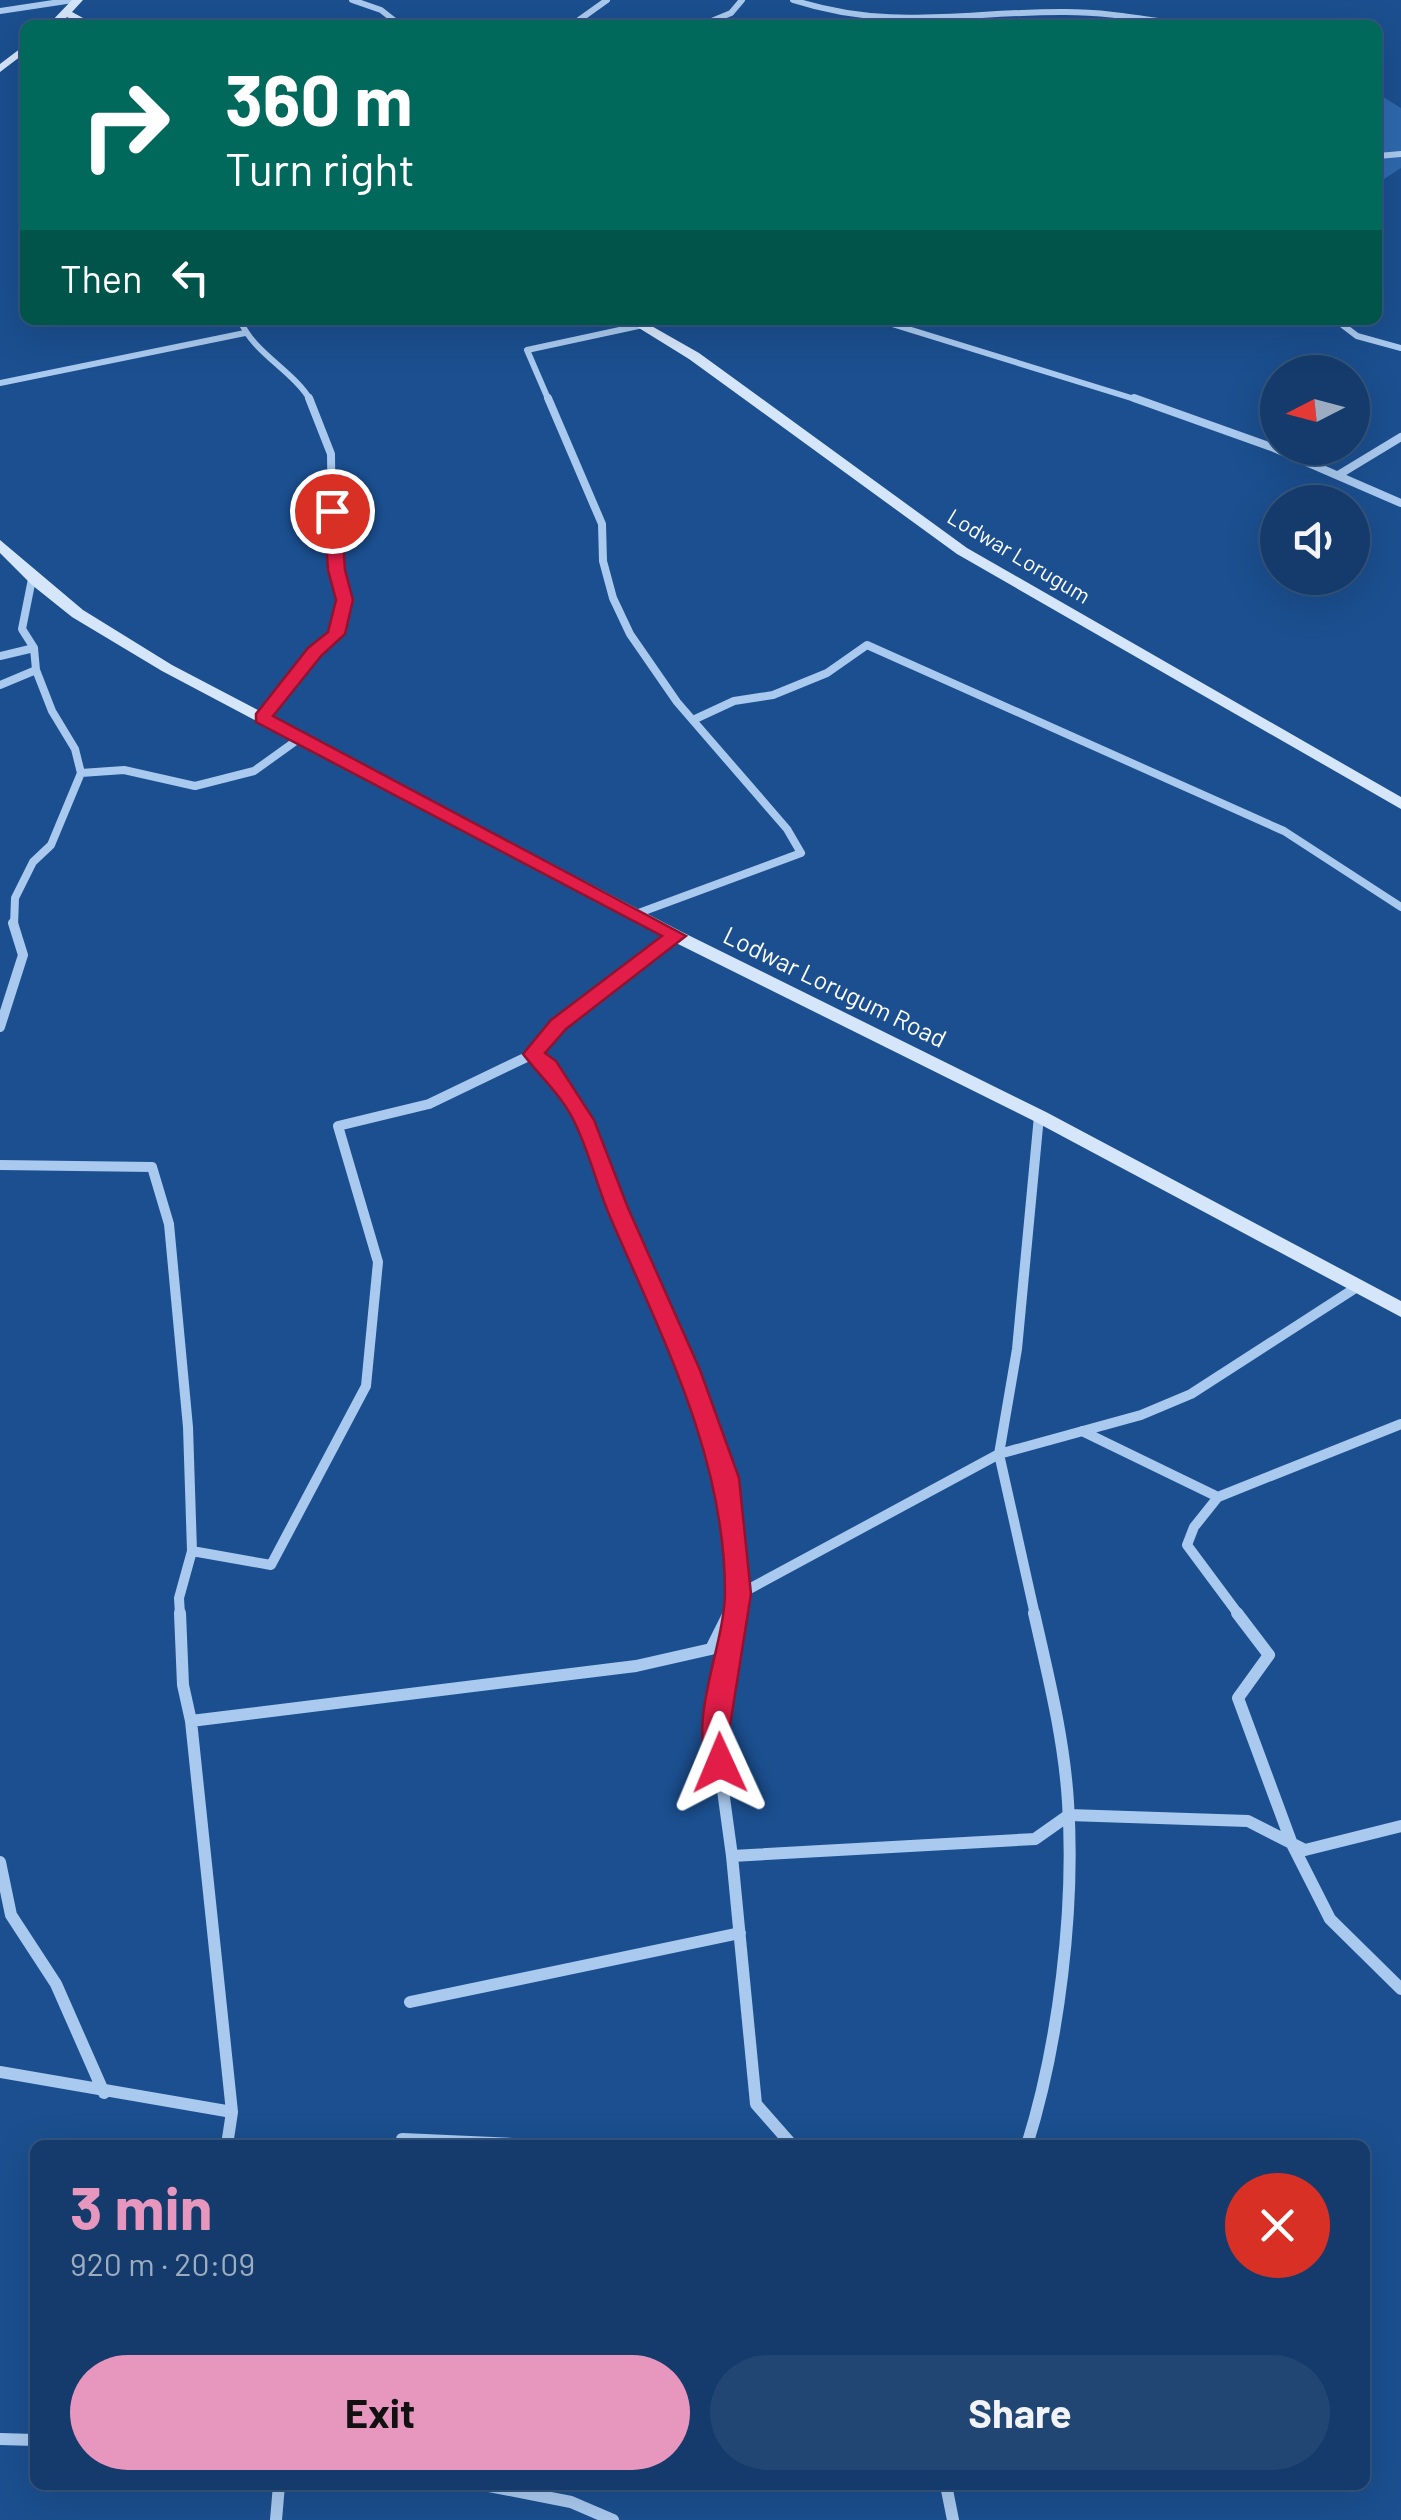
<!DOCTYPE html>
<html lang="en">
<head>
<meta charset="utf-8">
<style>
  :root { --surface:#143b6b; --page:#214673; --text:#f1f3f6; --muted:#9dadc1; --line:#33557e; --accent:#e797bd }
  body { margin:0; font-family:Barlow,sans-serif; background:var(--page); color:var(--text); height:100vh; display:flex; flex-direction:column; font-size:38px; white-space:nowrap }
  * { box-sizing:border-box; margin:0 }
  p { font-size:32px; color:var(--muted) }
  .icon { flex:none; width:55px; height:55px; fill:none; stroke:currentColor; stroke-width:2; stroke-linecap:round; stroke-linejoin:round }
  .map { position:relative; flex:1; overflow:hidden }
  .side { position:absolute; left:30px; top:2140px; width:1340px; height:350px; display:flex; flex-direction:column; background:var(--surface); border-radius:15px; box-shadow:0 10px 40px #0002,0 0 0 2px var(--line) }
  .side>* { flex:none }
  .guide { position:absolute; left:20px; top:20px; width:1362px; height:305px; border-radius:15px; box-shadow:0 10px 40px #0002,0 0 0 2px var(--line); background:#00695c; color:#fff; overflow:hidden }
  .needle { width:65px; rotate:264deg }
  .buttons { position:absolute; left:1260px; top:355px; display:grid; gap:20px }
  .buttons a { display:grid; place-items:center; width:110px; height:110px; border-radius:50%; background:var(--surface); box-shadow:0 10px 40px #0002,0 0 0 2px var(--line); font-size:50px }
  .pin { position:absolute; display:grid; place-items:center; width:85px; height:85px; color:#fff; margin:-42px; border:5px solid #fff; border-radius:50%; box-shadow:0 2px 10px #0007 }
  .me { position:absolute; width:110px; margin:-55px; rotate:359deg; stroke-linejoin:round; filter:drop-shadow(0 0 8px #0008) }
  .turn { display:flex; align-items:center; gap:35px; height:210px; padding:0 40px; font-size:45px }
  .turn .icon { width:130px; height:130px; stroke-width:2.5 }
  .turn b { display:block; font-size:70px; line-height:85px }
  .then { display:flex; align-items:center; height:95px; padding:0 40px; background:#0003; gap:20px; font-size:38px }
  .round { display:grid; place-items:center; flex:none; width:105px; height:105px; border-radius:52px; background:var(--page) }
  .headline { display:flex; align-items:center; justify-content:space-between; height:170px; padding:0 40px }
  h1 { font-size:60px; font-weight:700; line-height:75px; color:var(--accent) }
  .action { display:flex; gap:20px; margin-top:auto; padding:20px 40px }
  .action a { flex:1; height:115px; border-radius:60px; background:var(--accent); color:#111; font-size:40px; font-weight:700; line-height:115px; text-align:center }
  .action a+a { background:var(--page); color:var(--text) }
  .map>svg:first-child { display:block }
  .green { fill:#2e69ad }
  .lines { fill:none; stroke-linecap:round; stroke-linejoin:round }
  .street-far3 { stroke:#a9c9ee; stroke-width:6 }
  .street-far2 { stroke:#a9c9ee; stroke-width:8 }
  .street-far1 { stroke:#a9c9ee; stroke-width:10 }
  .street { stroke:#a9c9ee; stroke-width:12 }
  .secondary { fill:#d6e6fa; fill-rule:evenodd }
  .route { fill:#e11d48; stroke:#92132f; stroke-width:2.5 }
  .labels { text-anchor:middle; stroke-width:8; stroke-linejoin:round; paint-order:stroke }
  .far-street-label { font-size:22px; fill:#fff; stroke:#1b4f8f }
  .street-label { font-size:25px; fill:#fff; stroke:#1b4f8f }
</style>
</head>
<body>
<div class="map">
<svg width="1401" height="2520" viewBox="0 0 1401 2520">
  <rect width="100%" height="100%" fill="#1b4f8f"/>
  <path class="green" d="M1378,94L1401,108V168L1378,183Z"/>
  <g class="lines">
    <path class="street-far3" d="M352,0L381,10L400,25
      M793,0C892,32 967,11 1066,12C1102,12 1138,18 1173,23
      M0,11L73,0
      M572,25L607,0
      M702,25L731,13L742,0
      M1378,156L1401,154
      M240,320C253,353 293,370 311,401
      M879,320L1141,401
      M1336,320L1357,336L1401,348
      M0,383L245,333
      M549,401L527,350L643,325"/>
    <path class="street-far2" d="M548,398L602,524L603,561L613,598L630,634L677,702L787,829L801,853L636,914
      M1134,398L1274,448L1401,503
      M1340,474L1401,437
      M0,656L34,648
      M0,685L36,670
      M262,718L314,652L336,634L345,600L332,531L331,454L309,398
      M693,720L734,701L773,695L827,673L867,645L1284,831L1401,907
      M81,773L124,770L195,786L254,771L300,738
      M14,926L15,898L33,862L51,845L81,773L75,749L52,711L36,670L34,648L22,629L32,579"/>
    <path class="street-far1" d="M0,1027L23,955L13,923
      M533,1054L548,1066L584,1120L617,1208L688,1370L727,1478L738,1595L735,1615
      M0,1165L152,1167L169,1224L188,1427L192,1551L179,1598L180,1615
      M1082,1431L1218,1497
      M192,1551L271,1565L366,1386L378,1262L338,1126L429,1104L533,1054L558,1024L676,936
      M728,1615L738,1595L999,1454L1141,1415L1191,1394L1357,1287
      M1035,1615L999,1454L1017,1349L1039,1116
      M1239,1615L1187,1545L1194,1527L1218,1497L1401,1424"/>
    <path class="street" d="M180,1613L183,1685L191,1721L232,2112L227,2145
      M735,1613L715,1732L732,1856L756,2104L792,2145
      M1237,1613L1269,1655L1238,1698L1292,1844L1330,1919L1401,1989
      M191,1721L636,1666L711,1649L729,1613
      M732,1856L1035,1839L1069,1815L1248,1821L1305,1850L1401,1826
      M0,1862L11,1915L56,1984L104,2093
      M410,2002L740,1933
      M0,2072L232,2112
      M402,2139L535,2145
      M1027,2145C1059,2043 1075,1909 1068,1802C1064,1738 1048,1675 1034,1613
      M0,2439L35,2440
      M484,2485L571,2502L613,2520
      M946,2485L953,2520
      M276,2520L279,2485"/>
    <path class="secondary" d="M72,0H83L72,12L96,25H83L67,17L59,25H48Z
      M25,45V53L0,72V64Z
      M626,320H641L699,353L967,548L1401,797V809L957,554L689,359Z
      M0,540L83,610L172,665L682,932L1046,1112L1401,1301V1317L1032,1120L670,940L162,671L72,617L32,585L0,553Z"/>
  </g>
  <path class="route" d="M332,506L341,511L345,570L353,600L345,634L321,656L273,716L686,936L566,1029L545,1053L556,1061L594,1120L628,1208L700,1370L739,1478L751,1594L729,1732L733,1763L729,1771L720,1775L710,1771C686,1721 725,1646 725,1592C725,1459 663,1339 611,1219C597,1187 589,1150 573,1119C560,1094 539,1075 523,1054L551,1020L662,936L256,722V714L308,648L328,632L336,600L328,570L324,511Z"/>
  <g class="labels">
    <g class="far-street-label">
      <text transform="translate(1019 556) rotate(31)" y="8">Lodwar Lorugum</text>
    </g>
    <g class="street-label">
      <text transform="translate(835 987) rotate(26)" y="9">Lodwar Lorugum Road</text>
    </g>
  </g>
</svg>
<div class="buttons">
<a><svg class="needle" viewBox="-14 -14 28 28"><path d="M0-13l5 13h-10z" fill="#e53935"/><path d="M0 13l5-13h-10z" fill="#9dadc1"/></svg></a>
<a><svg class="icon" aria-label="sound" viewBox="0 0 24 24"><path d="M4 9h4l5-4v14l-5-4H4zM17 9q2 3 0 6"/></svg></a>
</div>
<div class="pin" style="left:332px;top:511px;background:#d93025"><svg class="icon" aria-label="arrive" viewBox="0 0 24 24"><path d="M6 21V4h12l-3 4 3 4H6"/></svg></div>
<svg class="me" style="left:720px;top:1763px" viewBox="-20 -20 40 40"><path d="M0-17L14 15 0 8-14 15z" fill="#e11d48" stroke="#fff" stroke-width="4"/></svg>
<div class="guide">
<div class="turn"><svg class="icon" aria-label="right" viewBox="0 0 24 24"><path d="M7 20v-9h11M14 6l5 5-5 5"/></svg><div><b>360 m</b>Turn right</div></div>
<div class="then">Then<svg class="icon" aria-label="left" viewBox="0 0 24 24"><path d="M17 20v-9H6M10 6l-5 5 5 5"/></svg></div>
</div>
<section class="side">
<div class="headline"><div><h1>3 min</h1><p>920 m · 20:09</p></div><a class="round" style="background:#d93025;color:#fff"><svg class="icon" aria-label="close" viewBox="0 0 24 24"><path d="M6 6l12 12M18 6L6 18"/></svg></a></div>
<div class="action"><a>Exit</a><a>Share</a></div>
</section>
</div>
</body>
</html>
